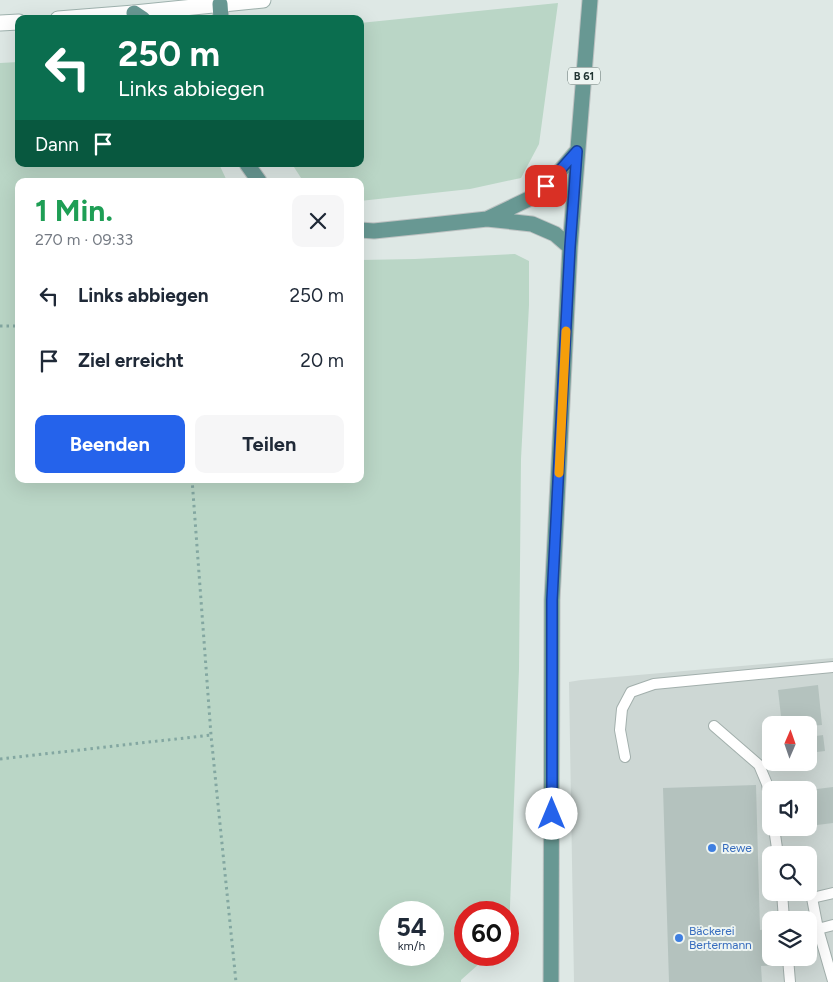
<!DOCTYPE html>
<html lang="de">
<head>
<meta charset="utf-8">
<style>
  :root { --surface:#fff; --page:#f6f6f7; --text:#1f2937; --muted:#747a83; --accent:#2563eb }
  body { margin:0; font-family:Figtree,sans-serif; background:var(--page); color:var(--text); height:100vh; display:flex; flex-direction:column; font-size:19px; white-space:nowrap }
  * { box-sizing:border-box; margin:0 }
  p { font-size:16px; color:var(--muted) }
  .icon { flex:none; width:28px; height:28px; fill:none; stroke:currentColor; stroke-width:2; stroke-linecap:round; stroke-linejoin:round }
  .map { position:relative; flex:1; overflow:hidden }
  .drawer { position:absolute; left:15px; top:178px; width:349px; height:305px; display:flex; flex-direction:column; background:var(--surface); border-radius:10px; box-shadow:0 5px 20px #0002 }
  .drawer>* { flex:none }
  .top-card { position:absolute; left:15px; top:15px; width:349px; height:152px; border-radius:10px; box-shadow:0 5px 20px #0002; background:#0b6e4f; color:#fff; overflow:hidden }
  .needle { width:32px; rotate:2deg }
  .buttons { position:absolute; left:762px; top:716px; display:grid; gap:10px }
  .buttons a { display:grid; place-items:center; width:55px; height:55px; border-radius:10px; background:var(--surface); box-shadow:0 5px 20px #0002; font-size:25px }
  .speed { position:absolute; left:379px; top:901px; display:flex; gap:10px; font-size:25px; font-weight:700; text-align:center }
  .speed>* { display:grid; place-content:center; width:65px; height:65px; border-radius:50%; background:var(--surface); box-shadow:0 5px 20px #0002; line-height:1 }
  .speed small { font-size:12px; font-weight:400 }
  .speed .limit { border:8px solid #d22; background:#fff; color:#111 }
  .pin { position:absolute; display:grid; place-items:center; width:42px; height:42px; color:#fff; margin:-21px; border-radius:10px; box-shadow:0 2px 8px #0006 }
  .me { position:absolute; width:55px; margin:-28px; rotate:0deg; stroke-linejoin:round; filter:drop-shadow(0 0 4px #0008) }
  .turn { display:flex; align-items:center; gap:18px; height:105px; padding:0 20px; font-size:22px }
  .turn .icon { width:65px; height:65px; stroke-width:2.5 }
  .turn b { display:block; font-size:35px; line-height:42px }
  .then { display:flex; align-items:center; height:48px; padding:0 20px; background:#0003; gap:10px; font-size:19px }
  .round { display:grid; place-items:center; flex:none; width:52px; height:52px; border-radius:10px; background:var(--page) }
  .overview { display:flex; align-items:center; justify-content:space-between; height:85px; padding:0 20px }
  h1 { font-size:30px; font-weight:700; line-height:38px; color:#1e9e55 }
  .button { display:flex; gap:10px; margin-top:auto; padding:10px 20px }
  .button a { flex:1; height:58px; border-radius:10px; background:var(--accent); color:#fff; font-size:20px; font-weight:700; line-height:58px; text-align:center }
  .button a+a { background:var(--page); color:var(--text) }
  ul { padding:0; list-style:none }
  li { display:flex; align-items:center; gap:15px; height:65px; padding:0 20px }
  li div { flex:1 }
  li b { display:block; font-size:19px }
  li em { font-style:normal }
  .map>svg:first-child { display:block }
  .built { fill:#cdd7d4; fill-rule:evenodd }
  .green { fill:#bad6c6; fill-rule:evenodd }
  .building { fill:#b4c2be }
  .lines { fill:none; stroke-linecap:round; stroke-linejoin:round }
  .lane-casing { stroke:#a2afac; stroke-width:12 }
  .secondary-casing { stroke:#9fb2ae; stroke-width:17 }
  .primary-casing { stroke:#bdc2c2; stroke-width:17 }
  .path { stroke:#83a7a1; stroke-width:3; stroke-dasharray:2.5 4; stroke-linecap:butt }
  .lane { stroke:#fff; stroke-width:10 }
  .secondary { stroke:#fff; stroke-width:15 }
  .primary { stroke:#689893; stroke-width:15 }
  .route-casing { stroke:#184099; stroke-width:12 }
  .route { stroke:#2563eb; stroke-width:9 }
  .slow { stroke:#f59e0b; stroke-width:9 }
  .shop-dot { fill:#3f7fe0; stroke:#eef5f2; stroke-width:2 }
  .labels { text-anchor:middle; stroke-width:4; stroke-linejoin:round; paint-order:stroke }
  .shield { fill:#eef5f2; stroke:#5f6f6c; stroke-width:1 }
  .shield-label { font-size:11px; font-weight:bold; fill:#223533 }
  .shop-label { font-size:12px; fill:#366cbe; stroke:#eef5f2; text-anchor:start }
</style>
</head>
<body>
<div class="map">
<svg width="833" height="982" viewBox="0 0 833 982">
  <rect width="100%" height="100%" fill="#dee8e5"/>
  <path class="built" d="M833,658V982H574L569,682L581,680ZM771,725H809V762H771ZM771,790H809V828H771ZM771,855H809V892H771ZM771,920H809V958H771Z"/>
  <path class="green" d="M558,3L539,144L521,178L470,189L360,201V181H303L292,164H360V23Z
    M19,62V164H219L227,181H19V479H360V260L415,259L515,254L529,261V305L521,459L519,669L509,933L508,935V912H465V955H489L461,980V982H0V63ZM432,912V955H390V912Z"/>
  <path class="building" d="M818,685L822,725L809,726V725H782L778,690Z
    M823,735L825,751L809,753V737Z
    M756,785L760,930L771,929V958H777V965L761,966L762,982H669L663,788Z
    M833,787V823L809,826V790Z"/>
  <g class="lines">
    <defs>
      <path id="lane" d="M714,726L759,765L767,784L771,810
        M625,757L620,730L622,709L631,692L654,684L833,667
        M774,828L778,855
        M782,892L784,920
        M833,893L812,898L818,929L833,981
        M818,929L833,925
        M788,958L790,982"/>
      <path id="secondary" d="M58,19L134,13L263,0
        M0,23L19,22"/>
      <path id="primary" d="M220,4L221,19
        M134,13L143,19
        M247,164L259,181
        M487,219L537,195L555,177L577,151
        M360,230L374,231L432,225L487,219L532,224L555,234L570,247
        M551,982L552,600L570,247L590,0"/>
    </defs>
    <use href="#lane" class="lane-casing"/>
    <use href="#secondary" class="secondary-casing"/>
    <use href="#primary" class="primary-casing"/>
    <path class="path" d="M0,326H19
      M192,479L211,735L236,982
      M0,759L211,735"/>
    <use href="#lane" class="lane"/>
    <use href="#secondary" class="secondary"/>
    <use href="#primary" class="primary"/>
  </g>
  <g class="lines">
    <defs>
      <path id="route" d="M546,186L577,151L570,247L552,600V814"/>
    </defs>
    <use href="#route" class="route-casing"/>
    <use href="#route" class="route"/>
    <path class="slow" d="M559,473L566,331"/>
  </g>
  <g class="shop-dot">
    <circle cx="712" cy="848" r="5"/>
    <circle cx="679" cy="938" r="5"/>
  </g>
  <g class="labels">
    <rect class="shield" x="568" y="67.5" width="32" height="17" rx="4"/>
    <g class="shield-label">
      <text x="584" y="80">B 61</text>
    </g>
    <g class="shop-label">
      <text x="722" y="852">Rewe</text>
      <text x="689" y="935">Bäckerei<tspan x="689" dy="14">Bertermann</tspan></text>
    </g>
  </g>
</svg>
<div class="buttons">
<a><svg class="needle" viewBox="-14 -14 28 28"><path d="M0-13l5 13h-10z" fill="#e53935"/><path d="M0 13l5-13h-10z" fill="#747a83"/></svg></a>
<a><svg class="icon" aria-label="sound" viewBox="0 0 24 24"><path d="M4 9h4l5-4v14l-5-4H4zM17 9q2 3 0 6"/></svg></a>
<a><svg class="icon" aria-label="search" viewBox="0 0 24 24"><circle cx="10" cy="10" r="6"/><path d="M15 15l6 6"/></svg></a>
<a><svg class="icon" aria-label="layers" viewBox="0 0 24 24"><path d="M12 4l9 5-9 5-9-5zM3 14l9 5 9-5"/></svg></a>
</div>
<div class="speed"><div>54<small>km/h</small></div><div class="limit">60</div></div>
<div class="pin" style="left:546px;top:186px;background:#d93025"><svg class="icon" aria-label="arrive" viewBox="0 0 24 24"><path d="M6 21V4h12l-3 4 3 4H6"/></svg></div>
<svg class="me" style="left:552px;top:814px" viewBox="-20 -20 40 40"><circle r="19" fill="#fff"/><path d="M0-13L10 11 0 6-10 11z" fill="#2563eb"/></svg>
<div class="top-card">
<div class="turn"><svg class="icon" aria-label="left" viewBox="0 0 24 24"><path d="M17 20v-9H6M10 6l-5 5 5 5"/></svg><div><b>250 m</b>Links abbiegen</div></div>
<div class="then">Dann<svg class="icon" aria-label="arrive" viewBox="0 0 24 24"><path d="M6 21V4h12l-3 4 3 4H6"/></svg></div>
</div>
<section class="drawer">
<div class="overview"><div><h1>1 Min.</h1><p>270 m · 09:33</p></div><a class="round"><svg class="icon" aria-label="close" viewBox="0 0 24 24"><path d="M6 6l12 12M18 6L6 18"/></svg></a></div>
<ul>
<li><svg class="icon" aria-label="left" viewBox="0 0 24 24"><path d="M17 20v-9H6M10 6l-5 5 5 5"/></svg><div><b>Links abbiegen</b></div><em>250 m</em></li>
<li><svg class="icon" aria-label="arrive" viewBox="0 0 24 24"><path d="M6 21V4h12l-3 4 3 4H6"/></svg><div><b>Ziel erreicht</b></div><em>20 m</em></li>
</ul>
<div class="button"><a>Beenden</a><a>Teilen</a></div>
</section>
</div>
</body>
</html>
